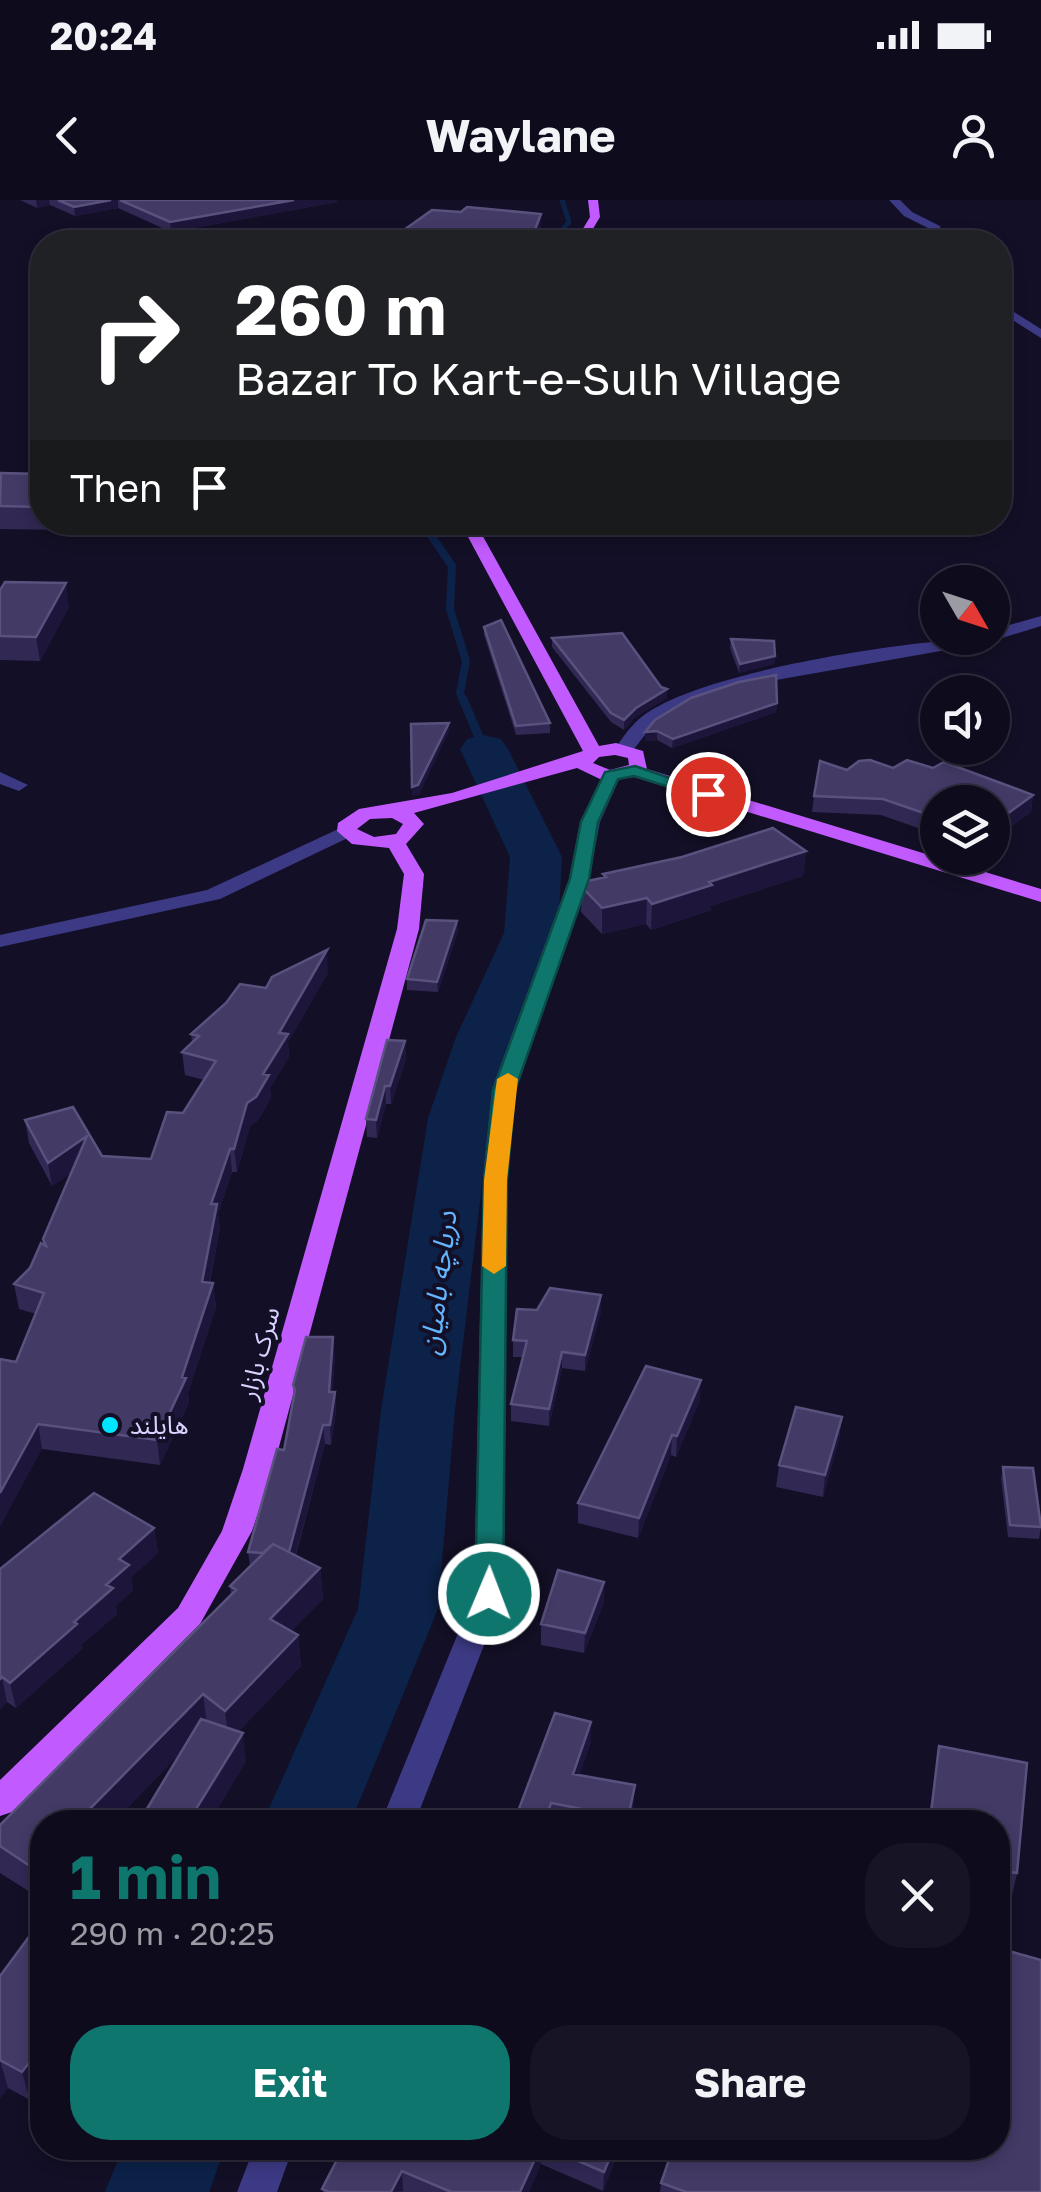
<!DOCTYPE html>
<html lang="en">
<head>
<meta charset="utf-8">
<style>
  :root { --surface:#0e0b1c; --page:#171425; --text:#f1f3f6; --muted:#9b9ba3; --line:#2e2b3b; --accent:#0f766e }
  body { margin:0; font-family:"Golos Text","Noto Sans Arabic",sans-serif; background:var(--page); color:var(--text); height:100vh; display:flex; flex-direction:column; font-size:38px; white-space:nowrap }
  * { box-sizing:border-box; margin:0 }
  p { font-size:32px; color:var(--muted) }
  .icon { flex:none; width:55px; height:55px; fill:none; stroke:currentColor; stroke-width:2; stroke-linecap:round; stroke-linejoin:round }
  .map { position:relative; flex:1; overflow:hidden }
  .details { position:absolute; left:30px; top:1610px; width:980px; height:350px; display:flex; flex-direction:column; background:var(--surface); border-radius:40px; box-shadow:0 5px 15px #0003,0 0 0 2px var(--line) }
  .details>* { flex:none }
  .top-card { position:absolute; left:30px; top:30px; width:982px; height:305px; border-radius:40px; box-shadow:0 5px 15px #0003,0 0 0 2px var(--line); background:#202124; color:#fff; overflow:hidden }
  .needle { width:65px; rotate:129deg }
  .tools { position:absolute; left:920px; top:365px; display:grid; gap:20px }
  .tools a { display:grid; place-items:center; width:90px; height:90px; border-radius:50%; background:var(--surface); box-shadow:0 5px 15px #0003,0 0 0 2px var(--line); font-size:50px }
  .pin { position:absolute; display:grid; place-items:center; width:85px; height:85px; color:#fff; margin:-42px; border:5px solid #fff; border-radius:50%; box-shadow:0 2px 10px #0007 }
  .me { position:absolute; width:110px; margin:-55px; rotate:1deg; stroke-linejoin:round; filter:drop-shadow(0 0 8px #0008) }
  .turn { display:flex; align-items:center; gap:35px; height:210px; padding:0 40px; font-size:45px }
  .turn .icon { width:130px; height:130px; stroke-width:2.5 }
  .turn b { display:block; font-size:70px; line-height:85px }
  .then { display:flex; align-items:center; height:95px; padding:0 40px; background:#0003; gap:20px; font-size:38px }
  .round { display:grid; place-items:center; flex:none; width:105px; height:105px; border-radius:40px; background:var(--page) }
  .head { display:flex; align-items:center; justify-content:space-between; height:170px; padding:0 40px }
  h1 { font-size:60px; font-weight:700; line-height:75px; color:var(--accent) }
  .cta { display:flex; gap:20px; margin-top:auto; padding:20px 40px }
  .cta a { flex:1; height:115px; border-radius:40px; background:var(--accent); color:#fff; font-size:40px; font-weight:700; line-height:115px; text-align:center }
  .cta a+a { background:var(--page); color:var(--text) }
  .status { display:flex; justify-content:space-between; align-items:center; height:70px; padding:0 50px; background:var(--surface); direction:ltr }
  .status svg { height:28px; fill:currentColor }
  header { display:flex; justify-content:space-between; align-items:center; height:130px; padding:0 40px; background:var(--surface); font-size:45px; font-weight:700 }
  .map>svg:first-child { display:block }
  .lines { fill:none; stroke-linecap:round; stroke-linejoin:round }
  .stream-far2 { stroke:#0c2248; stroke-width:5 }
  .stream-far1 { stroke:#0c2248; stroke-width:8 }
  .stream { stroke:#0c2248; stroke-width:9 }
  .river { fill:#0c2248; fill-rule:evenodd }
  .minor { fill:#3d3a85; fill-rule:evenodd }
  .major { fill:#c25bff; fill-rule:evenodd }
  .wall { fill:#312854 }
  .shaded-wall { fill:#1d163a }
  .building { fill:#433a66; stroke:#5a527e; stroke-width:2.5 }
  .route { fill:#0f766e; stroke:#0a4d48; stroke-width:2.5 }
  .slow { fill:#f59e0b }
  .poi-dot { fill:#00e5ff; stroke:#130f26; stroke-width:4 }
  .labels { text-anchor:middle; stroke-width:8; stroke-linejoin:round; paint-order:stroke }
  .street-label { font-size:25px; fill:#d9d4ff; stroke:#130f26 }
  .poi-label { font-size:25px; fill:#d9d4ff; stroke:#130f26; text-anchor:start }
  .water-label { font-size:28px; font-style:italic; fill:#62b6ff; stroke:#130f26 }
</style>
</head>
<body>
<div class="status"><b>20:24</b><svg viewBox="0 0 49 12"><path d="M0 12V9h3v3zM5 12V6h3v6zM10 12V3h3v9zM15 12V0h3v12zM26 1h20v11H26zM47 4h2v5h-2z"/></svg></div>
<header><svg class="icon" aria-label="back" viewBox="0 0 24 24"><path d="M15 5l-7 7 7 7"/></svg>Waylane<svg class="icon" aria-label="person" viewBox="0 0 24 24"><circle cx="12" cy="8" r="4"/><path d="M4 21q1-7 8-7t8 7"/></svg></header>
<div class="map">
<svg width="1041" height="1992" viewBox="0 0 1041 1992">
  <rect width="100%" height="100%" fill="#130f26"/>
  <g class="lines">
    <path class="stream-far2" d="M546,42L557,37L569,22L562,0"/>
    <path class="stream-far1" d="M422,322L452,366L450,409L466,461L460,493L464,502"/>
    <path class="stream" d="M463,499L484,549"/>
    <path class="river" d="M484,535L501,539L508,549L562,657L558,733L514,837L490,918L455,1210L438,1409L351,1622H263L358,1409L381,1210L428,918L456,837L504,733L510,657L460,549L467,539Z
      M123,1948H225L209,1992H105Z"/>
    <path class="minor" d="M889,0H900L912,12L940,26L941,34L954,42L931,38L930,29L904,16Z
      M1000,103L1041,129V138L1000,112Z
      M1041,416V426L986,443L737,487L689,504L652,526L630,554H616L614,550C621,540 629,528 638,520C689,472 920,438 992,438V430Z
      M612,569L621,575L600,622L589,679L516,889L507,979L504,1394L415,1622H381L474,1394L483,979L492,889L569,679L580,622L603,575Z
      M0,572L28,585L19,591L0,584Z
      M347,625L357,631L354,635L220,699L0,747V735L207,690Z
      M254,1948H293L277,1992H237Z"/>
    <path class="major" d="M588,0H598L600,17L585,42H575L590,17Z
      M460,322H475L599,546L616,543L643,551L647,569L1041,689V702L634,577L602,580L577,568L414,613L424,624L406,644L424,674L419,729L273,1269L252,1331L200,1424L12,1612L0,1616V1580L178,1408L222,1331L243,1269L397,729L404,674L389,648L352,644L337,631L338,623L359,609L452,593L583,551ZM615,555L628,558L629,565L610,570L593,563L599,557ZM392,618L403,624L396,634L374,637L357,629L370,619Z"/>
  </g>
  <path class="wall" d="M20,0H337V2L171,32L118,8L75,16L50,5L37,8Z
    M0,274H42V322H203L199,332L0,329Z
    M0,390L69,407L40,461L0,460Z
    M484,427L550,523V533L516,535L484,435Z
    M552,438L667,489V498L635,517L624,530L611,522L552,447Z
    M731,439L775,456L774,464L739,473L730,448Z
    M777,503L776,512L672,548L657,540L645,541V532Z
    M893,568H933L1033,595L1031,612L1001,634L938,602V635L881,615L812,612L814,596Z
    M806,651L803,676L711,706V710L651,730L646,724L602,734L581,712L582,687L603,678V674Z
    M457,721L458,731L438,792L407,790V779Z
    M328,773L288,842L289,857L270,888L271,898L258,920L250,926L237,972H232L218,1014L220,1028L210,1082L213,1083L216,1107L188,1193L189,1202L160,1265L42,1249L16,1162L36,1114L19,1109L14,1084L30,1068L43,1045V1039L71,973L52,986L29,943L25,920L102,956L151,959L204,880L185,875L182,852L192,843L191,834L266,788Z
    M405,841L406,859L391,904H386L377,938L367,937L366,919Z
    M601,1095V1111L585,1171L562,1168L549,1226L511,1221V1204L523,1157H513V1140L537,1110Z
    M335,1156L332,1192H335L336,1211L331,1245L325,1244L296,1355L320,1368L323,1399L291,1431L298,1435L301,1466L239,1531L246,1562L182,1551L114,1622H42V1697L41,1699L0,1673V1625L231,1395L230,1386L250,1366L248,1352L284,1250L294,1197L293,1185Z
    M700,1200L676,1257L671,1255L638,1338L578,1323V1303Z
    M842,1217L839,1239L823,1297L776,1287L779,1265Z
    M1003,1267L1041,1327L1039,1339L1008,1337L1001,1278Z
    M154,1328L158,1353L131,1377L133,1390L116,1406L117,1414L81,1445L82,1449L16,1508L7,1502L0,1509V1369Z
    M604,1382V1402L584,1453L541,1445V1424Z
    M591,1542L579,1575L634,1606L630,1622H514Z
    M939,1546L1027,1563L1017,1673L1012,1696L998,1693V1622H928Z
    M0,1776L30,1900L8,1888L0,1898Z
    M335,1948H620L603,1991L541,1964L529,1992H323L322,1989L337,1960Z
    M661,1983L1041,1992H660Z"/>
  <path class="shaded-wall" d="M36,0H49L50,5L37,8Z
    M111,0H118V8L75,16L74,7Z
    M294,0H337V2L171,32L170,22Z
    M541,14V34L538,42H528Z
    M66,383L69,407L40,461L36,437Z
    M775,456L774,464L739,473L740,464Z
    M667,489V498L635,517L624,530V520L636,508Z
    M777,503L776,512L672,548L673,539Z
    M449,523V532L419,595L412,596V587Z
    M657,531V540L645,541V532Z
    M1033,595L1031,612L1001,634L1003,617Z
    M1000,616L997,633L992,636V621Z
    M806,651L803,676L711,706V710L651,730L652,704L709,682Z
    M647,698L646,724L602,734V708Z
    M457,721L458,731L438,792L437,782Z
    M327,750L328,773L288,842L289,857L270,888L271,898L258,920L250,926L237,972L234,949L247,903L263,874L279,833Z
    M405,841L406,859L391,904L390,886Z
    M385,886L386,904L377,938L376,920Z
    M87,936L91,960L52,986L48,963Z
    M230,949L232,972L218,1014L220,1028L205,1106L202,1082L211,1004Z
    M213,1083L216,1107L188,1193L189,1202L160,1265L157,1240L182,1177Z
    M601,1095V1111L585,1171V1155Z
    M333,1137L335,1156L330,1211L329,1192Z
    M562,1152V1168L549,1226V1209Z
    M701,1180L700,1200L676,1257L677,1236Z
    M335,1192L336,1211L331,1245L330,1225Z
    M842,1217L839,1239L823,1297L825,1275Z
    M38,1224L42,1249L0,1327V1293Z
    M323,1225L325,1244L290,1375L289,1355Z
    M672,1235L671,1255L638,1338L639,1318Z
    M154,1328L158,1353L131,1377L133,1390L116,1406L117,1414L81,1445L82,1449L16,1508L10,1483L74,1422L106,1385L119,1359Z
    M320,1368L323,1399L273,1450L270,1419Z
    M604,1382V1402L584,1453L585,1433Z
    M298,1435L301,1466L229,1542L225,1511Z
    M2,1477L7,1502L0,1509V1479Z
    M203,1494L207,1525L114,1622H77Z
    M591,1522V1542L573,1594V1574Z
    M243,1533L246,1562L210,1622H188Z
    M635,1585L634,1606L630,1622H627Z
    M551,1603V1622H545Z
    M42,1658V1697L41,1699L33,1668Z
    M42,1846V1884L30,1900L22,1872Z
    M0,1860L8,1888L0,1898Z
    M540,1948L541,1964L529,1992H520Z
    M614,1948H620L603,1991L604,1972Z
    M402,1971L403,1991L391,1992Z"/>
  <path class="building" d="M58,0H111L74,7Z
    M120,0H294L170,22Z
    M467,7L541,14L531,40L528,42H387L432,10L461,12Z
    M1,273L42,274V307L0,306Z
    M5,382L66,383L36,437L0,436V390Z
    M501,420L550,523L516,526L484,427Z
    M622,433L661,487L667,489L636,508L624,520L611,513L552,438Z
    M731,439L774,441L775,456L740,464Z
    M776,475L777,503L673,539L657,531L645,532L655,520L691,498L739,482Z
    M449,523L418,585L412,587L411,524Z
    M870,560L893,568L907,560L933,568L944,562L1033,595L1003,617L1000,616L992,621V602H938V618L883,599L814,596L820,561L847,570L859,561Z
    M773,628L806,651L709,682L712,685L652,704L647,698L602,708L582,687L583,682L606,677L603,674L682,657Z
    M426,720L457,721L437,782L407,779Z
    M327,750L279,833L288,834L263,874L269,875L256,897L247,903L234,949H230L211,1004H217L202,1082L213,1083L182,1177L186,1178L157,1240L38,1224L0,1293V1159L16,1162L44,1093L14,1084L30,1068L41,1043L46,1046L43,1039L87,936L48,963L25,920L73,907L102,956L151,959L167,912L183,913L216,861L182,852L199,836L191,834L226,803L240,784L266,788L272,777Z
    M387,840L405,841L390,886H385L376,920L366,919Z
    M550,1088L601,1095L585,1155L562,1152L549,1209L511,1204L527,1141L513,1140L517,1109L537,1110Z
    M306,1137H333L329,1192H335L330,1225H323L289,1352L273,1344L263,1353L248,1352L277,1249L284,1250L295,1190L293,1185Z
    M646,1166L701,1180L677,1236L672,1235L639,1318L578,1303Z
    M796,1207L842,1217L825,1275L779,1265Z
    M1003,1267L1033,1268L1041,1327L1010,1325Z
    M94,1293L154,1328L119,1359L129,1365L106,1385L113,1388L74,1422L77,1424L10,1483L2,1477L0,1479V1369Z
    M273,1344L320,1368L270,1419L298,1435L225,1511L203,1494L77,1622H42V1658L33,1668L0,1646V1625L236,1390L230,1386Z
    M558,1370L604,1382L585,1433L541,1424Z
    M555,1513L591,1522L573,1574L635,1585L628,1618L551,1603L545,1622H514Z
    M201,1519L243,1533L188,1622H139Z
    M939,1546L1027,1563L1017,1673L998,1670V1622H930Z
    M42,1719V1846L22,1872L0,1860V1776Z
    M998,1748L1041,1760V1992H686L661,1983L673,1948H998Z
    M343,1948H540L520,1992H451L402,1971L391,1992H329L322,1989Z
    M548,1948H614L604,1972Z"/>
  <path class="route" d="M635,566L717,594L708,599L634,576L618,579L598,622L589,679L515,890L507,980L503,1394L499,1401L489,1404L479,1401L475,1394L484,980L493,890L570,679L581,622L605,572Z"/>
  <path class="slow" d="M508,873L518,879L507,980L506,1066L494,1074L482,1066L484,980L497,879Z"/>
  <circle class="poi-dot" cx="110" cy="1225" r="10"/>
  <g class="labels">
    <g class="street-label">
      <text transform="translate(259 1153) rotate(-75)" y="9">سرک بازار</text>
    </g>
    <g class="poi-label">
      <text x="130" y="1234">هایلند</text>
    </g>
    <g class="water-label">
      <text transform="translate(438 1083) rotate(-83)" y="10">دریاچه بامیان</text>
    </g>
  </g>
</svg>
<div class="tools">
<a><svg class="needle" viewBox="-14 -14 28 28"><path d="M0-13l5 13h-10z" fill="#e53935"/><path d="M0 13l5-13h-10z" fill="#9b9ba3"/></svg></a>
<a><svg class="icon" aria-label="sound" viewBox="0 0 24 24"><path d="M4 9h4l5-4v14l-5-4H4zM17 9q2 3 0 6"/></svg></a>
<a><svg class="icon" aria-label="layers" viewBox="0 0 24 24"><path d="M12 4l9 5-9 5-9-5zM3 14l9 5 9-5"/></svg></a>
</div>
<div class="pin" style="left:708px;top:594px;background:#d93025"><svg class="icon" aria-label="arrive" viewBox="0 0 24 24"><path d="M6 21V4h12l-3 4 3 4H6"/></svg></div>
<svg class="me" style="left:489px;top:1394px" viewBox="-20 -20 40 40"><circle r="17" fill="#0f766e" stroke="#fff" stroke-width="3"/><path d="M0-11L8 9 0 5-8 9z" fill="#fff"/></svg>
<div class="top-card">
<div class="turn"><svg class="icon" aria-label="right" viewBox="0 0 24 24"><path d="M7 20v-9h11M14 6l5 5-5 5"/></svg><div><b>260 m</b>Bazar To Kart-e-Sulh Village</div></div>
<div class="then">Then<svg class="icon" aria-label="arrive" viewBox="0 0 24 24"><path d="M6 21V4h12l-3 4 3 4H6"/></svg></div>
</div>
<section class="details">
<div class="head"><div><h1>1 min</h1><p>290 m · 20:25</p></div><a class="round"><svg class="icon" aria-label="close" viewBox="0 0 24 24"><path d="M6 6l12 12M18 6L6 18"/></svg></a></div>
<div class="cta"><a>Exit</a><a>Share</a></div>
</section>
</div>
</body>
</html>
